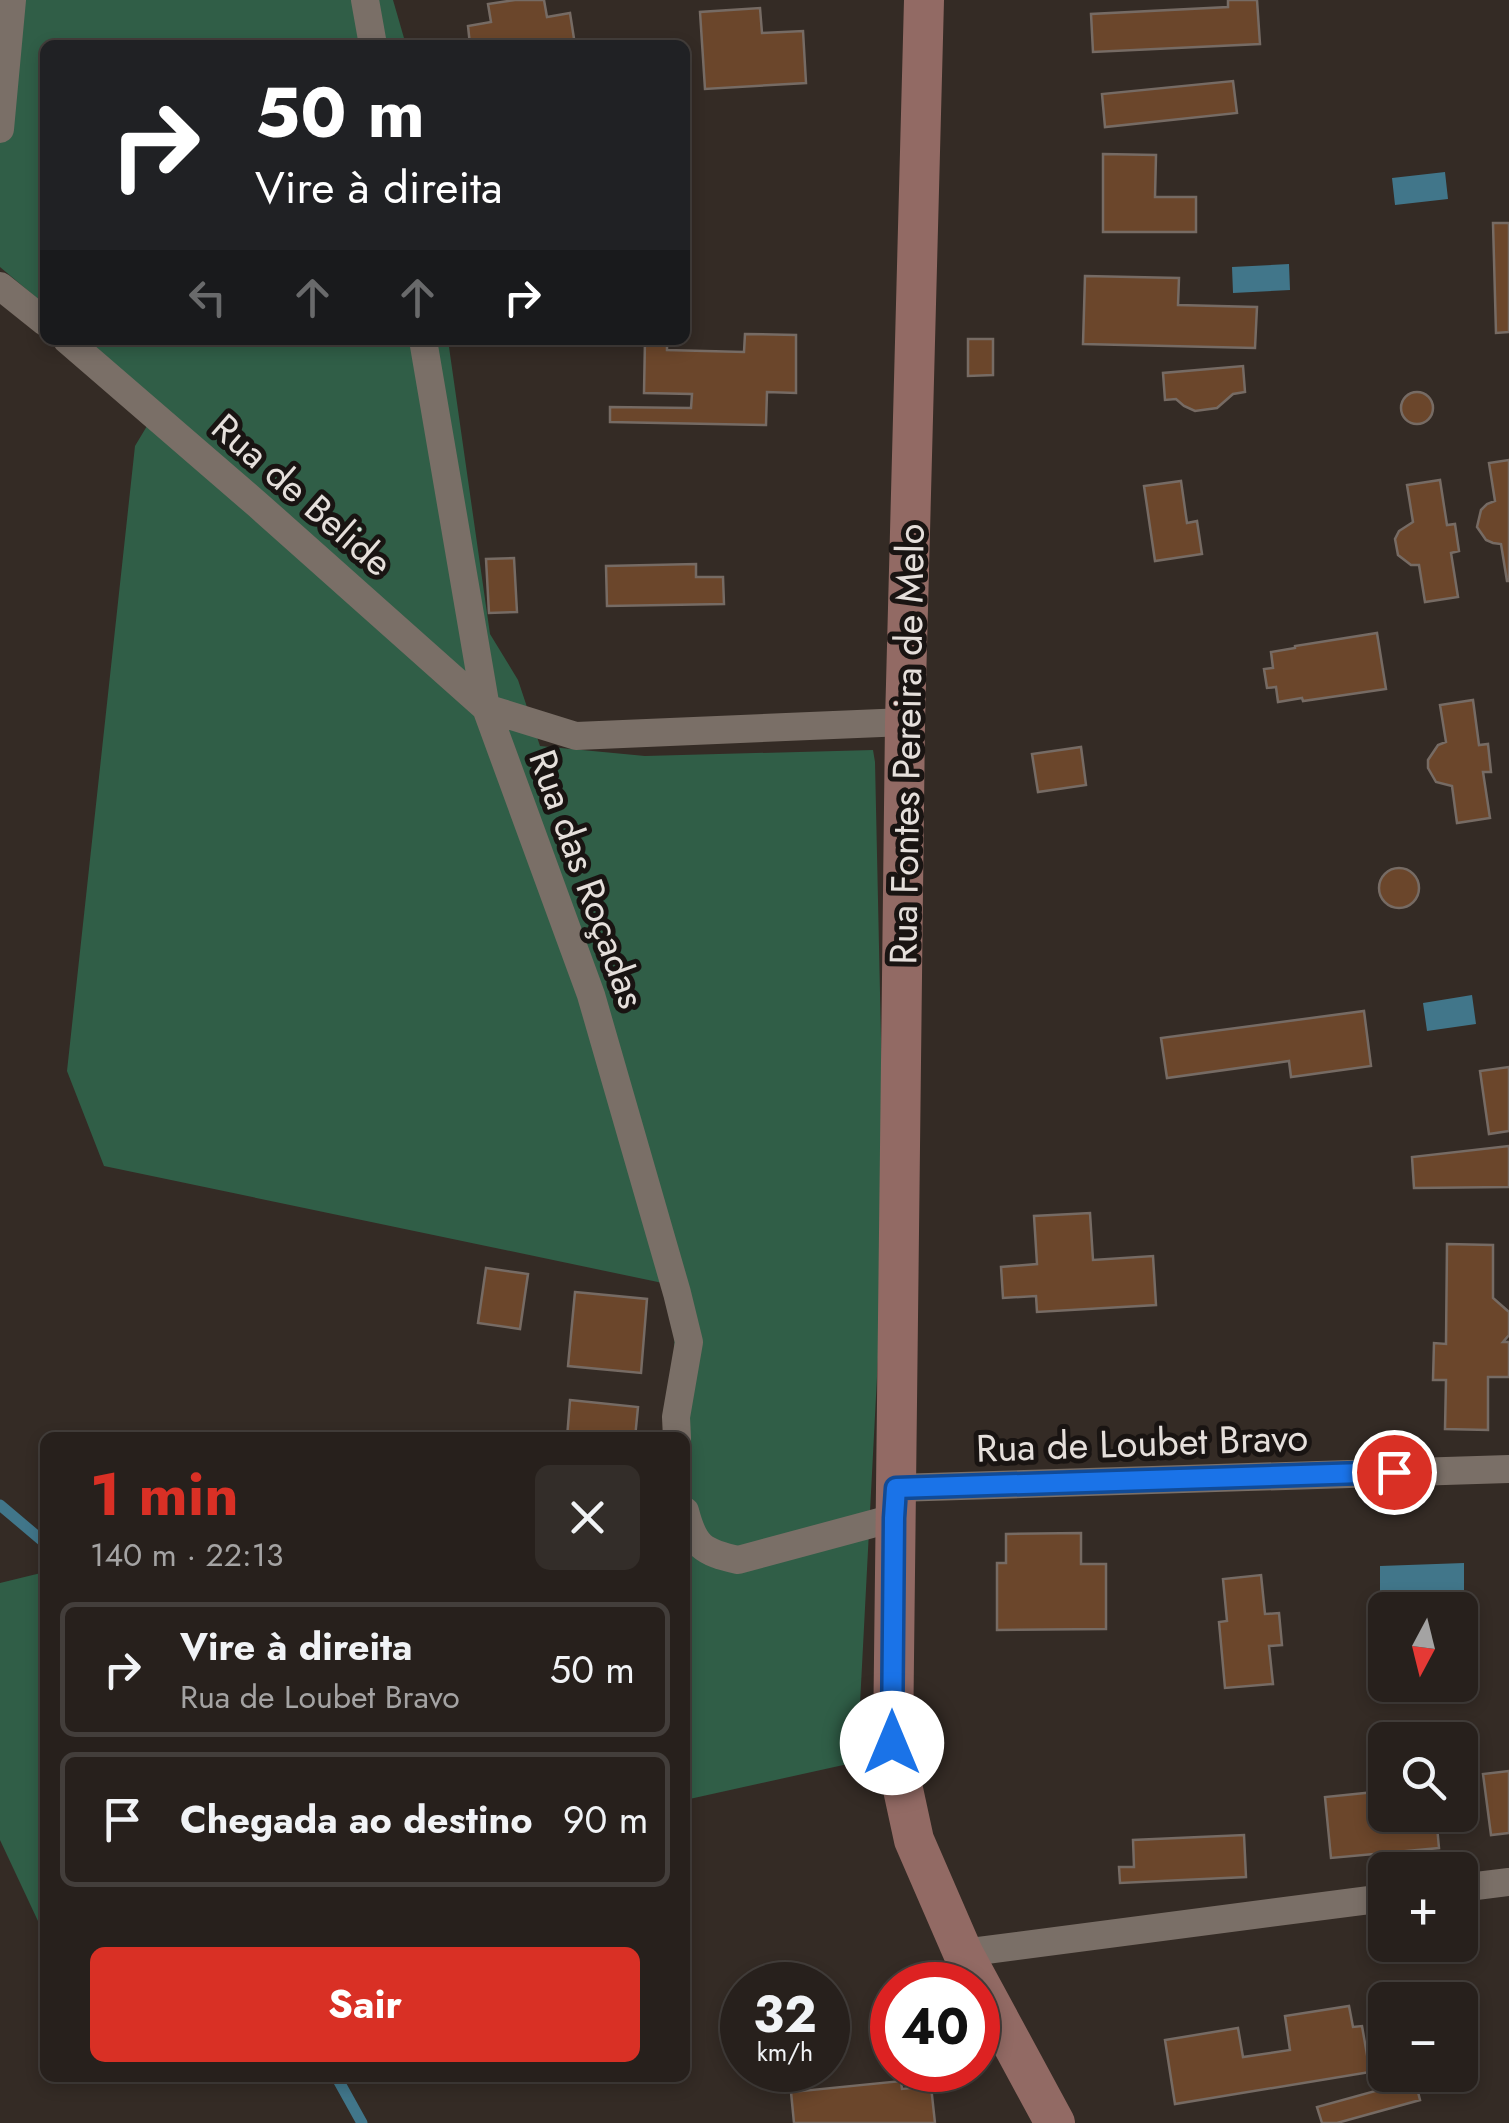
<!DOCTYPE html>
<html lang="pt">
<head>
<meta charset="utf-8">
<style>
  :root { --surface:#27201c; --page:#332d29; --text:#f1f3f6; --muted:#a4a3a3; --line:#433e3b; --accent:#d93025 }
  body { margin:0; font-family:Jost,sans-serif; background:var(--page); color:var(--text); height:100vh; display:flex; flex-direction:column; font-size:38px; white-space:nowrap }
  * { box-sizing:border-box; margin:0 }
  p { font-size:32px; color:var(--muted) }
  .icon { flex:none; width:55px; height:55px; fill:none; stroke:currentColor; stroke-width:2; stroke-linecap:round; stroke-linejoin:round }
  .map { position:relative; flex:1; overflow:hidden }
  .details { position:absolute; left:40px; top:1432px; width:650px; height:650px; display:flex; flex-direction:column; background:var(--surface); border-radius:15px; box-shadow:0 5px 15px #0003,0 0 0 2px var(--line) }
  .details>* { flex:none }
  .hud { position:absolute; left:40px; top:40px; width:650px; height:305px; border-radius:15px; box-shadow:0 5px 15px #0003,0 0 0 2px var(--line); background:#202124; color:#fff; overflow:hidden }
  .needle { width:65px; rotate:187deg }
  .fabs { position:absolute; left:1368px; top:1592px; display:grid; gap:20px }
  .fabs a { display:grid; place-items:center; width:110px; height:110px; border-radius:15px; background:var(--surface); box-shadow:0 5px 15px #0003,0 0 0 2px var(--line); font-size:50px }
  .speed { position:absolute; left:720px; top:1962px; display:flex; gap:20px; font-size:50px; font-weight:700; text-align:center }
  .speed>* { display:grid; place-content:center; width:130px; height:130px; border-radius:50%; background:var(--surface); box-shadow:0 5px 15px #0003,0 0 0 2px var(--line); line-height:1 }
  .speed small { font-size:25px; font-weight:400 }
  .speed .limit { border:15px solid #d22; background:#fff; color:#111 }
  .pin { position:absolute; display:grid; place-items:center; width:85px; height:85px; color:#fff; margin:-42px; border:5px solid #fff; border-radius:50%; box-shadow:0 2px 10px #0007 }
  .me { position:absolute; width:110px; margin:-55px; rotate:0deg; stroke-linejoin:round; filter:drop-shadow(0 0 8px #0008) }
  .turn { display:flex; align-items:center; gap:35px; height:210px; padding:0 50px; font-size:45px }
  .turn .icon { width:130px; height:130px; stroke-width:2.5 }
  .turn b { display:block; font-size:70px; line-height:85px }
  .lanes { display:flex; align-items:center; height:95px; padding:0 50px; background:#0003; justify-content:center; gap:50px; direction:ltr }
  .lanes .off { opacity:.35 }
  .round { display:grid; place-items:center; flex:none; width:105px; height:105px; border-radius:15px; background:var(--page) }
  .headline { display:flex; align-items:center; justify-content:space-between; height:170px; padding:0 50px }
  h1 { font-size:60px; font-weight:700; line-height:75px; color:var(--accent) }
  .action { display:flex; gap:20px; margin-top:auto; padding:20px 50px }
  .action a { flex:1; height:115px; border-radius:15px; background:var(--accent); color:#fff; font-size:40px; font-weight:700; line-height:115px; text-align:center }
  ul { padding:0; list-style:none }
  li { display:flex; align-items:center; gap:30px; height:135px; margin:0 20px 15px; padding:0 30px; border:5px solid var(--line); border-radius:15px }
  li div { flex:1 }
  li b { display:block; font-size:38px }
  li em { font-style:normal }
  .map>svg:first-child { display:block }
  .forest { fill:#305e47 }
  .water { fill:#41768a }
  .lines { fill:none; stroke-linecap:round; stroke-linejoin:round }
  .stream { stroke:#41768a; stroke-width:11 }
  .building { fill:#6b462b; stroke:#766b64; stroke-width:2.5 }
  .street { stroke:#7a6f67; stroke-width:28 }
  .secondary { stroke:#926a64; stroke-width:40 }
  .route-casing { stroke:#114b97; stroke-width:25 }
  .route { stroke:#1a73e8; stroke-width:18 }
  .labels { text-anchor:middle; stroke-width:10; stroke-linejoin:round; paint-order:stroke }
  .street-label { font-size:38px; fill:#e5dfdb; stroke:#191412 }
</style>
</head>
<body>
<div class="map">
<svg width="1509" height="2123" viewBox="0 0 1509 2123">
  <rect width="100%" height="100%" fill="#342b25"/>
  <path class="forest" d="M0,0H393L406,45H45V305L0,267Z
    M86,340H448L490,634L518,680L540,746L645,756L873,750L875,762L885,1223L857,1762L685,1800V1438L670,1437L677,1286L104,1166L67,1071L135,446L159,406Z
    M45,1572V1936L0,1840V1583Z"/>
  <path class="water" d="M1445,172L1448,199L1395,205L1392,178Z
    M1289,264L1290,290L1233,293L1232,267Z
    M1472,995L1476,1024L1427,1031L1423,1003Z
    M1464,1563V1596L1380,1598V1566Z"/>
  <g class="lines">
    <path class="stream" d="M0,1505L45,1543
      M337,2078L362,2123"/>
  </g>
  <path class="building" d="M515,0H544L547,17L570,13L575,45H470L468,26L491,22L488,4Z
    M1228,0H1257L1260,44L1093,52L1091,14L1228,7Z
    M760,8L762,33L803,31L806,83L705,89L700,12Z
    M1233,81L1237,113L1105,127L1102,94Z
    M1103,154L1156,155L1155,197H1196V232H1103Z
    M1493,223H1509V332L1496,333Z
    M1085,276L1179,278L1178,305L1257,307L1255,348L1083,344Z
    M745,334L796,335V393L767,392L766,425L610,422V407L691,408L692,394L644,393L645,340H667V350L744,352Z
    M968,339H993V375L968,376Z
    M1243,366L1245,392L1233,394L1217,408L1195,411L1184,406L1176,399L1165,400L1163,373Z
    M1401 408a16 16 0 1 1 32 0a16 16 0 1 1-32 0Z
    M1509,460V581H1507L1501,544L1493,543L1486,540L1477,527L1481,510L1487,504L1495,501L1489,463Z
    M1440,480L1447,525L1455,524L1459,551L1451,553L1458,597L1425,602L1419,565H1411L1398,555L1395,539L1399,531L1413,522L1407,485Z
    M1181,481L1187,523L1197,521L1202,554L1155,561L1144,486Z
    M514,558L517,612L489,613L486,559Z
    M696,564V577H723L724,604L607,606L606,566Z
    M1377,633L1386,689L1303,701L1302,698L1278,702L1276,687L1267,688L1264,669L1273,668L1271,652L1295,648V646Z
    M1473,700L1479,745L1488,744L1491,772H1483L1490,818L1457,823L1452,786L1436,782L1428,768V760L1438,745L1446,742L1440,705Z
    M1081,747L1086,785L1038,792L1032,754Z
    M1379 888a20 20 0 1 1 40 0a20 20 0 1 1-40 0Z
    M1364,1011L1371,1066L1291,1077L1289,1061L1167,1078L1161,1038Z
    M1509,1067V1131L1489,1134L1480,1071Z
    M1509,1146V1187L1414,1188L1412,1157Z
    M1090,1213L1093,1260L1153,1256L1156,1305L1037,1312L1036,1296L1003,1298L1001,1267L1037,1264L1034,1216Z
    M1447,1244L1493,1245V1298L1509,1312V1335L1503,1342H1509V1377H1488V1430L1445,1429L1446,1380H1433L1434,1343L1446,1344Z
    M486,1268L528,1274L520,1329L478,1323Z
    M575,1292L647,1299L641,1373L568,1366Z
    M570,1400L638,1407L635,1438H567Z
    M1081,1533V1564H1106V1629L997,1630V1563H1006V1534Z
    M1261,1575L1265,1614L1279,1613L1282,1645L1269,1646L1273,1684L1225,1688L1219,1622L1227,1621L1223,1579Z
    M1509,1771V1833L1491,1835L1483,1774Z
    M1385,1791V1815H1436L1439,1848L1331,1858L1325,1797Z
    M1244,1835L1246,1877L1120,1883L1119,1867H1134L1133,1840Z
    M1349,2006L1353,2027L1362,2026L1370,2072L1175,2104L1165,2040L1238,2028L1243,2057L1290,2050L1285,2016Z
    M1415,2080L1420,2100L1337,2123H1322L1317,2107Z
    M901,2081L902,2089L931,2086L935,2123H794L791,2092Z"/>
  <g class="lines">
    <path class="street" d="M365,0L373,45
      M0,129L12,0
      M0,286L45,322
      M67,340L258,505L486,708L576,736L905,722
      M423,340L486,708L591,995L677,1293L689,1342L676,1417L677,1438
      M896,1488L1509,1469
      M685,1511C694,1546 702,1552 738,1560L894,1518
      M1460,1888L1509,1882
      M963,1953L1385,1898"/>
    <path class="secondary" d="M924,0L905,722L893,1743L914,1840L963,1953L1055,2123"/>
  </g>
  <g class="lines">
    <defs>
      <path id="route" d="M892,1743L894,1518L896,1488L1394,1472"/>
    </defs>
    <use href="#route" class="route-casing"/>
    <use href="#route" class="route"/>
  </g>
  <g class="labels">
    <g class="street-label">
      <text transform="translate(302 495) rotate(41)" y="13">Rua de Belide</text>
      <text transform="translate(907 744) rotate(-89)" y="13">Rua Fontes Pereira de Melo</text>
      <text transform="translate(587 879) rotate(70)" y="13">Rua das Roçadas</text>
      <text transform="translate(1142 1443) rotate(-2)" y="13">Rua de Loubet Bravo</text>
    </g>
  </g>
</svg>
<div class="fabs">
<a><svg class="needle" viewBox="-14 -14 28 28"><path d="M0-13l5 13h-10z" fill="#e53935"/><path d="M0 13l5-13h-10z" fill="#a4a3a3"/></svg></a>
<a><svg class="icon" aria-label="search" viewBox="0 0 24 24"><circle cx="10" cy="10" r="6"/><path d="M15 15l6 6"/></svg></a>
<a>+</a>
<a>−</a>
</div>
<div class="speed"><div>32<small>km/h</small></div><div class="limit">40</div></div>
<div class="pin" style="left:1394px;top:1472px;background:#d93025"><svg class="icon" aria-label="arrive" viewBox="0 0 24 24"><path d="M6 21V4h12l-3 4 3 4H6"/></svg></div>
<svg class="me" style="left:892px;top:1743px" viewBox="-20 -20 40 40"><circle r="19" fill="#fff"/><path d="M0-13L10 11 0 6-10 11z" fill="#1a73e8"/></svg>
<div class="hud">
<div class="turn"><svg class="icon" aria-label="right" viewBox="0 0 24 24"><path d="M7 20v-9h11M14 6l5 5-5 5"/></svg><div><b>50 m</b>Vire à direita</div></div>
<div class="lanes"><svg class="icon off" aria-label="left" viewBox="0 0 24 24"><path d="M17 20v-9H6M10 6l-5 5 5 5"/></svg><svg class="icon off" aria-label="ahead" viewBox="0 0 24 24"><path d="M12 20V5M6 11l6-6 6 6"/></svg><svg class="icon off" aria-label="ahead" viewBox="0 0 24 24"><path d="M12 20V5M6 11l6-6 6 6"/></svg><svg class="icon" aria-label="right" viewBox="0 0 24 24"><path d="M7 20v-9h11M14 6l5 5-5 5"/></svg></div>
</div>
<section class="details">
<div class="headline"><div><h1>1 min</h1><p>140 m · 22:13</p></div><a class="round"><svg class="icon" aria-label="close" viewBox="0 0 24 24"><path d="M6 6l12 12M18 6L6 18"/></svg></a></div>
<ul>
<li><svg class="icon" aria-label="right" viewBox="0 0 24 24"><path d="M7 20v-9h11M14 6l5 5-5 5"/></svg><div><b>Vire à direita</b><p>Rua de Loubet Bravo</p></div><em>50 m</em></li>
<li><svg class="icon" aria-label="arrive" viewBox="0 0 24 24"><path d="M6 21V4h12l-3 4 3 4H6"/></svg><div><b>Chegada ao destino</b></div><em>90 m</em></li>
</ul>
<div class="action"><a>Sair</a></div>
</section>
</div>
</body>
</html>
